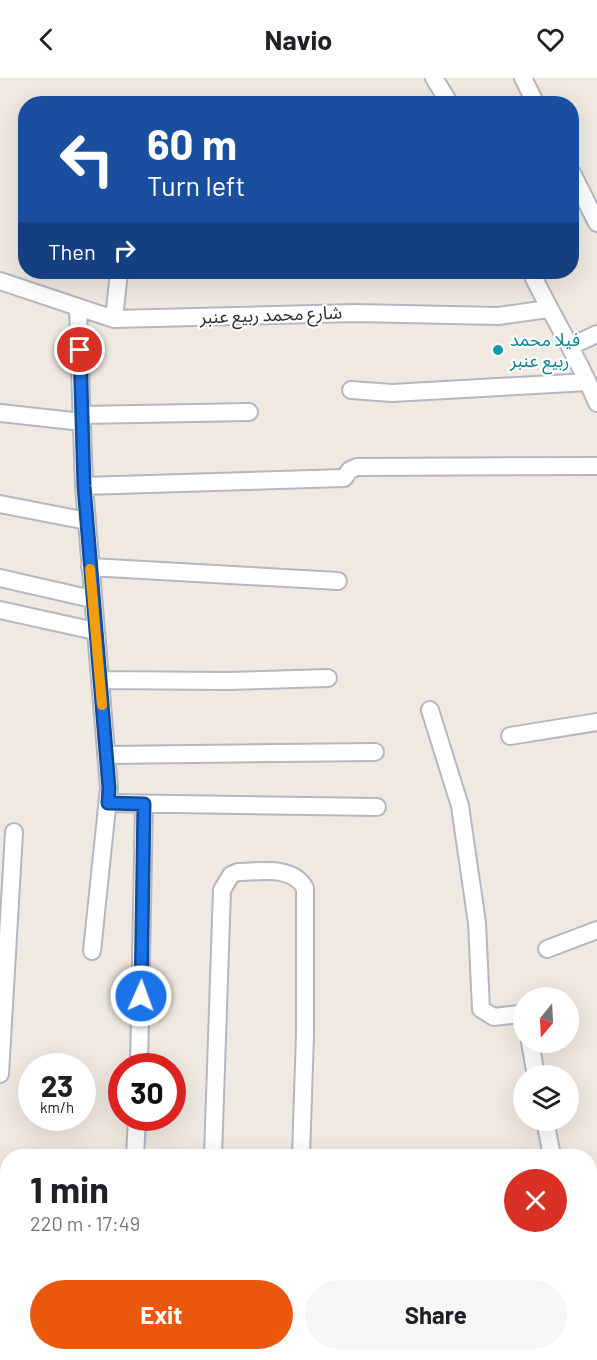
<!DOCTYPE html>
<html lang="en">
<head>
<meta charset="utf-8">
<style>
  :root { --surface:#fff; --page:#f6f6f6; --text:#202124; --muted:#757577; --accent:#ea580c }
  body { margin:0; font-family:Barlow,"Noto Sans Arabic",sans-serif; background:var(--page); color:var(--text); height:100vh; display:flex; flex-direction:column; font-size:22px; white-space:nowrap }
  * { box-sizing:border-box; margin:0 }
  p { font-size:20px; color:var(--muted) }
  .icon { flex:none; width:33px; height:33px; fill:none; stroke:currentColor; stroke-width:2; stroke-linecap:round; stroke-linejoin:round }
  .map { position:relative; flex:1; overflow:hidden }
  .sheet { position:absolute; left:0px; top:1071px; width:597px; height:212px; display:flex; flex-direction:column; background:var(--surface); border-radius:24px 24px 0 0; box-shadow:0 6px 24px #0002 }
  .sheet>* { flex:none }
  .banner { position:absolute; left:18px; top:18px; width:561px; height:183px; border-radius:24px; box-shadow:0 6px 24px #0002; background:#1a4fa0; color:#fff; overflow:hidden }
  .needle { width:39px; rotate:198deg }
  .fabs { position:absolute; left:513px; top:909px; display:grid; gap:12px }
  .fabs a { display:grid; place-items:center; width:66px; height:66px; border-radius:50%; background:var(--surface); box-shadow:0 6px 24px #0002; font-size:30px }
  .speed { position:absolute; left:18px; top:975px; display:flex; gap:12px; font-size:30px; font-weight:700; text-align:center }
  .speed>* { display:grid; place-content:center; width:78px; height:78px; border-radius:50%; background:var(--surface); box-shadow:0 6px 24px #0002; line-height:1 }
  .speed small { font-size:15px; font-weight:400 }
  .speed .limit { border:9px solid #d22; background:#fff; color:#111 }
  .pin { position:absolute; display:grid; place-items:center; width:51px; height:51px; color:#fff; margin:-26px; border:3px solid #fff; border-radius:50%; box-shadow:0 2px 6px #0007 }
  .me { position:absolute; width:66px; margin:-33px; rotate:2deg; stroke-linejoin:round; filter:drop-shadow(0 0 4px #0008) }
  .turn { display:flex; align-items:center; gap:21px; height:126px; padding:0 30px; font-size:27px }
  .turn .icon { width:78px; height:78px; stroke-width:2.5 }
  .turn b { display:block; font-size:42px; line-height:51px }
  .then { display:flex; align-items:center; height:57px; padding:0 30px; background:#0003; gap:12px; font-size:22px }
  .round { display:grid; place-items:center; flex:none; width:63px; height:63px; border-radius:32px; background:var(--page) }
  .overview { display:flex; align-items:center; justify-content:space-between; height:102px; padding:0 30px }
  h1 { font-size:36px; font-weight:700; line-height:45px }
  .action { display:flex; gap:12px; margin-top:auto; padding:12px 30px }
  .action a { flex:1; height:69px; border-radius:36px; background:var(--accent); color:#fff; font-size:24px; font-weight:700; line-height:69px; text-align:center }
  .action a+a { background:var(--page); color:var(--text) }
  header { display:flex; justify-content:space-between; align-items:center; height:78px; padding:0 30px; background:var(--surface); font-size:27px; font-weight:700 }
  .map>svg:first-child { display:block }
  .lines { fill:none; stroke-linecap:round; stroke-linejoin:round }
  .minor-casing { stroke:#b4b7c1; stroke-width:20 }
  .minor { stroke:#fff; stroke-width:16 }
  .route-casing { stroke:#114b97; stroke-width:15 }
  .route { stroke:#1a73e8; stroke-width:10 }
  .slow { stroke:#f59e0b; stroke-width:10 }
  .culture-dot { fill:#0f9aa8; stroke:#fff; stroke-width:2 }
  .labels { text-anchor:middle; stroke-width:4.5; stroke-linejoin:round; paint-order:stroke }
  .street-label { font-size:18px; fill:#2e2e2e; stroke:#fff }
  .culture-label { font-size:18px; fill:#0d838f; stroke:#fff; text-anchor:start }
</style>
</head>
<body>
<header><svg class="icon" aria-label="back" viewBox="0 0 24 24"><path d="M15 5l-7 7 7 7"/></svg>Navio<svg class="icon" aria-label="heart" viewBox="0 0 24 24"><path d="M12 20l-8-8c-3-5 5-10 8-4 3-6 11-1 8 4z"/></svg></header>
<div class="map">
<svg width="597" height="1282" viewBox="0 0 597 1282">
  <rect width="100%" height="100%" fill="#efe9e1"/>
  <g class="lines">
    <defs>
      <path id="minor" d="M434,0L450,26
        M523,0L536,26
        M572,95L597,145
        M531,194C552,238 578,279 597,325
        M0,203L114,241L355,235L498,238L548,231
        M78,229L84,408L109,710L92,873
        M114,241L119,194
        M571,268L597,256
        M351,312L392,315L588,304
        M0,335L82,344
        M82,337L249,334
        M84,408L344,400L350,392L357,389L597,388
        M0,426L87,443
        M90,489L338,503
        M0,500L92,521
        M0,532L95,553
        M101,602L227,603L328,600
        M430,632L460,728L477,845L481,931L494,939L520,936L524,939
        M510,658L597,644
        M106,677L375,674
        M108,725L377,729
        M547,871L597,852
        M530,964L536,998
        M139,988L144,726
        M0,996L14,754
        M545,1042L552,1078
        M135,1078L137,1040
        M213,1078L222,812L231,797L238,794C260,794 292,787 305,810V956L301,1078
        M590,1211L597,1210
        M0,1213L8,1212
        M48,1275L49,1282
        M126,1275V1282
        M284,1275V1282
        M213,1282V1275
        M347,1282V1275"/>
    </defs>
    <use href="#minor" class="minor-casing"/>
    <use href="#minor" class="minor"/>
  </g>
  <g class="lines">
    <defs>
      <path id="route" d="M80,272L84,408L109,710L108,725L144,726L141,918"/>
    </defs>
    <use href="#route" class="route-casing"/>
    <use href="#route" class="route"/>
    <path class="slow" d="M90,491L102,627"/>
  </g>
  <circle class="culture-dot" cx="498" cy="272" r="6"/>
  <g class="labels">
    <g class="street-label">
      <text transform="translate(271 237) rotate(-2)" y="6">شارع محمد ربيع عنبر</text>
    </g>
    <g class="culture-label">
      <text x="510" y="268">فيلا محمد<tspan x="510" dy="21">ربيع عنبر</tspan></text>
    </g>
  </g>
</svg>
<div class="fabs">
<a><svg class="needle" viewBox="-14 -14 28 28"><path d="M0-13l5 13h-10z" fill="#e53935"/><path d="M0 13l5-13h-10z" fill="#757577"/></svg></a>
<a><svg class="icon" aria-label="layers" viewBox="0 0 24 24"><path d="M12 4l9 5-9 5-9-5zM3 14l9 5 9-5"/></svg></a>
</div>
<div class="speed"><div>23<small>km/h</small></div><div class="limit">30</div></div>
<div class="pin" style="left:80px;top:272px;background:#d93025"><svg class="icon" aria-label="arrive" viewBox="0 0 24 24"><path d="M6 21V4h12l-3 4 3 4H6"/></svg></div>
<svg class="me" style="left:141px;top:918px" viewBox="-20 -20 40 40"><circle r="17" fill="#1a73e8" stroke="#fff" stroke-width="3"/><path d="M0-11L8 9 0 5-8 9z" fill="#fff"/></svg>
<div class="banner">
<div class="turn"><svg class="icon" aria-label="left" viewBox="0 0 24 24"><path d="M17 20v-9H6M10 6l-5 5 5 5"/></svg><div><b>60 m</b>Turn left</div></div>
<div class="then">Then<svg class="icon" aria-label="right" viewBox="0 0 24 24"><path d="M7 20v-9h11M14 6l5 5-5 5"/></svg></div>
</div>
<section class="sheet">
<div class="overview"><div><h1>1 min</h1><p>220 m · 17:49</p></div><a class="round" style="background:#d93025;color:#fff"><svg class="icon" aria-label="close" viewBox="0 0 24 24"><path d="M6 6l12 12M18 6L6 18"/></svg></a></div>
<div class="action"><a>Exit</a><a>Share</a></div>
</section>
</div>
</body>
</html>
